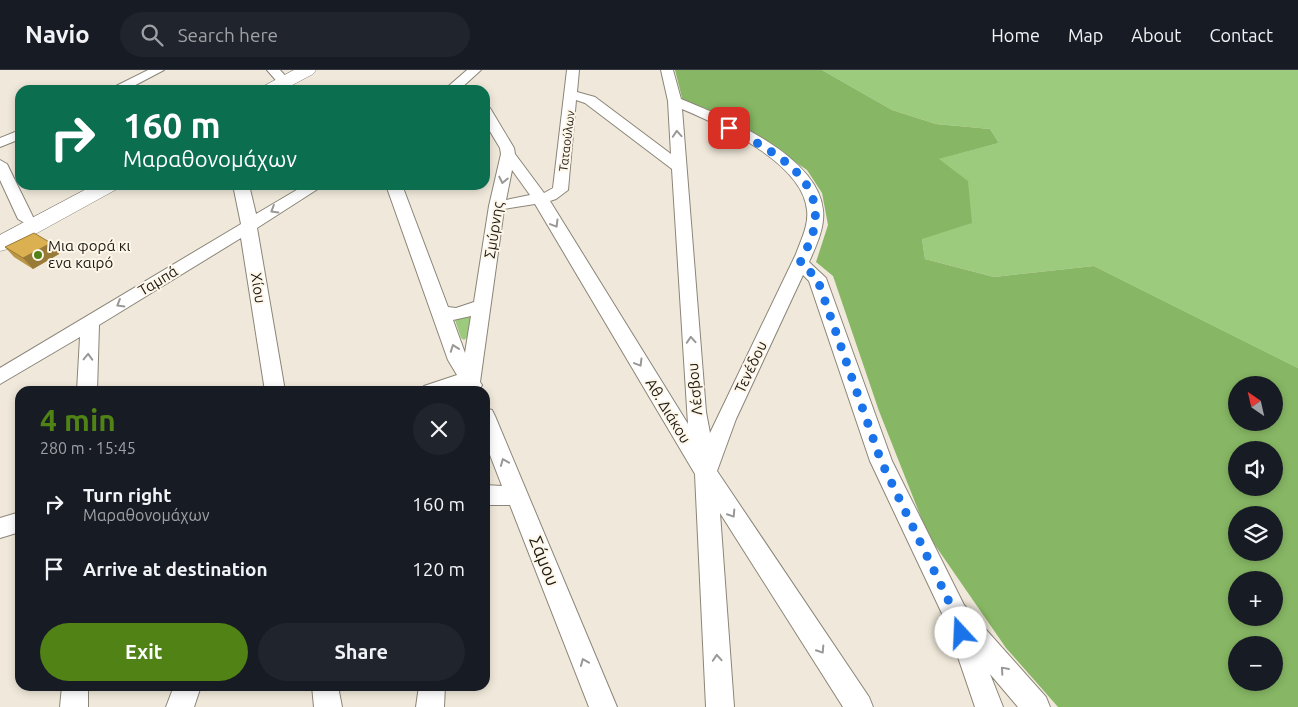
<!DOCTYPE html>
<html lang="en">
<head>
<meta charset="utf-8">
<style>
  :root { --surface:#171b24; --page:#20242c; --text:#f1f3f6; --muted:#9ea1a6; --line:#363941; --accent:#508216 }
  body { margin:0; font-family:Ubuntu,sans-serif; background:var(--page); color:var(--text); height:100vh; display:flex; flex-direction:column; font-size:19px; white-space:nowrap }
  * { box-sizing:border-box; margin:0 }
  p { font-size:16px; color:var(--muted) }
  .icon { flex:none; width:28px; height:28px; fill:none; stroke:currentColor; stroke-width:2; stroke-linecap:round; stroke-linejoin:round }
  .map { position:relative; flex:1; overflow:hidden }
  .details { position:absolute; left:15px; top:316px; width:475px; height:305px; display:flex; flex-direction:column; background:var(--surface); border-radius:15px; box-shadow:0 2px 8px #0003 }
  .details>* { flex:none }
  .top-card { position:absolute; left:15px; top:15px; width:475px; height:105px; border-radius:15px; box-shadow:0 2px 8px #0003; background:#0b6e4f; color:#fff; overflow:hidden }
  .needle { width:32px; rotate:326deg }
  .tools { position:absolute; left:1228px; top:306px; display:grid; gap:10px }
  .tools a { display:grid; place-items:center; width:55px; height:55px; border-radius:50%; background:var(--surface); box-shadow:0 2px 8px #0003; font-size:25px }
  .pin { position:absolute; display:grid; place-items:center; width:42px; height:42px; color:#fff; margin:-21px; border-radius:10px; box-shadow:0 2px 8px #0006 }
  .me { position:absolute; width:55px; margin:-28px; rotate:340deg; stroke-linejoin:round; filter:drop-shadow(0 0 4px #0008) }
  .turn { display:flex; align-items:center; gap:18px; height:105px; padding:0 25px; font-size:22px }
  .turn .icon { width:65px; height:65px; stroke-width:2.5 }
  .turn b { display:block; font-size:35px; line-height:42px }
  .round { display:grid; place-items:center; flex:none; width:52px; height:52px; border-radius:26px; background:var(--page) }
  .summary { display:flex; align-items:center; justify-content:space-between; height:85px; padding:0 25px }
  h1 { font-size:30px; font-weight:600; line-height:38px; color:var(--accent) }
  .action { display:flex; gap:10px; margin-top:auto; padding:10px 25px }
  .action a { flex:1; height:58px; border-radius:30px; background:var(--accent); color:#fff; font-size:20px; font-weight:600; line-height:58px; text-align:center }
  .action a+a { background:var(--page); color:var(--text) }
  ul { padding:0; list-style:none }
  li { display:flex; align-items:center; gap:15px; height:65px; padding:0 25px }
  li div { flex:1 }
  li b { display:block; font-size:19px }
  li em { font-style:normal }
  header { display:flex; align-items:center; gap:30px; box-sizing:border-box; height:70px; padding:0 25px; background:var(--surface); border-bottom:1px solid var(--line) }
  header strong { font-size:24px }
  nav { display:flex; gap:28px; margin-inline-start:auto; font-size:18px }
  .search { width:350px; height:45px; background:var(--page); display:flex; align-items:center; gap:12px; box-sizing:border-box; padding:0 18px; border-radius:28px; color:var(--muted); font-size:19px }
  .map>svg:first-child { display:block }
  .green { fill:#9dcb7e }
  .forest { fill:#87b764; fill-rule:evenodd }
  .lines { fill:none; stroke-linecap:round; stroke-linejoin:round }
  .street-casing { stroke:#8b8578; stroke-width:2 }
  .secondary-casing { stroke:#8b8578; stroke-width:1 }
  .street { fill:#fff; fill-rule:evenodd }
  .secondary { fill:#fff; fill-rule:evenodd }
  .wall { fill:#bb9745 }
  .shaded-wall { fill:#997b38 }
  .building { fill:#dab050; stroke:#997b38 }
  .oneway { stroke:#999896 }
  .route { stroke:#1a73e8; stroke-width:9; stroke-dasharray:0 16.2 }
  .poi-dot { fill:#508216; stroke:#fef6e8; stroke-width:2 }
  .labels { text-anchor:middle; stroke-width:4; stroke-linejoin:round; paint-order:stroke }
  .far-street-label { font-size:12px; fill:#1c1a15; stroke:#fef6e8 }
  .street-label { font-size:15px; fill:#1c1a15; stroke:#fef6e8 }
  .poi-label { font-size:15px; fill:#1c1a15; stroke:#fef6e8; text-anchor:start }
  .near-street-label { font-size:18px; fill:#1c1a15; stroke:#fef6e8 }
</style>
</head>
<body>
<header>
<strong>Navio</strong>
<div class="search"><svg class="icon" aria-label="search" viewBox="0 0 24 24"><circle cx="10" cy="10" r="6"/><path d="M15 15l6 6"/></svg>Search here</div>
<nav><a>Home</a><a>Map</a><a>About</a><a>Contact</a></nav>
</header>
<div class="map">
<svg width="1298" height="637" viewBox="0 0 1298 637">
  <rect width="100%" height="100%" fill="#f0e9db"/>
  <path class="green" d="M822,0H1298V298L1094,196L994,207L925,189L922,169L938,89L999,73L990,59L936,54L892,40Z
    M471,246L468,267L464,270L461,268L455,250Z"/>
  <path class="forest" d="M675,0H822L892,40L936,54L990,59L999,73L939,89L968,111L972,153L922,169L925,189L994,207L1094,196L1298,298V637H1058L1006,578L928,465L879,341L833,206L816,192L828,155L822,123L807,100L755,65L683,32ZM1236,315H1274V352H1236ZM1236,380H1274V418H1236ZM1236,445H1274V482H1236ZM1236,510H1274V548H1236ZM1236,575H1274V612H1236Z"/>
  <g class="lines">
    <defs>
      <path id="street" d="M148,0H164L126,20H108Z
        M267,0H280L291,12L290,15H280Z
        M467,0H481L459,20H444Z
        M567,0H579L577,22L595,27L671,84L668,31L661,0H673L681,29C725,47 818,86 823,140C825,158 816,176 809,192L826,208L892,391L964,535L1046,627L1050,637H1018L990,604L1003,637H975L946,552L870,391L809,211L803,205L736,349L717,401L869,627L873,637H843L720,443L734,637H706L695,404L535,134L504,139L480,312L482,315L479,321H421L424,316L457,305L448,290L386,115H402L448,237L456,238L474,232L489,136L501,84L500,78L485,53V37L490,38L514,78L515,84L544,123L553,118ZM576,30L585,33L672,99L688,354L550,131L556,129L568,120ZM682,39C720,55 803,93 807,140C809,155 801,170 796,184L710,363L706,342ZM512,100L530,125L506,130ZM471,246L465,283L453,250Z
        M20,60V69L0,77V68Z
        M0,90L7,94L34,149L32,152L26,154L18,149L0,110Z
        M233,115H249L256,144L305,115H324L257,158L285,321H265L241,168L99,255L97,321H77L80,267L0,314V298L241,154Z
        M485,338L492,340L495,346L617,637H589L510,435H485V415L502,416L485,372Z
        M20,442V462L0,468V448Z
        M62,616H88V637H60Z
        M174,616H201L194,637H166Z
        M312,616H338L342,637H314Z
        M419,616H445L444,637H416Z"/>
      <path id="secondary" d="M294,0H316L313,4L283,20H261L264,16Z
        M94,115H121L117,119L8,179L0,181V165Z"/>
    </defs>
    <use href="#street" class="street-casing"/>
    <use href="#secondary" class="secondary-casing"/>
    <use href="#street" class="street"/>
    <use href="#secondary" class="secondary"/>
  </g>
  <path class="wall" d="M51,173L59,184L33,199L14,187L5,177Z"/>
  <path class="shaded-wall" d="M51,173L59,184L33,199L23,188Z"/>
  <path class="building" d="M34,163L51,173L23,188L5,177Z"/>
  <defs><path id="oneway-chevron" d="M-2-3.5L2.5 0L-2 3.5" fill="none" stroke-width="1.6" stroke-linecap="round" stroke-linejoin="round" transform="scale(1.25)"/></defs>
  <g class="oneway">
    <use href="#oneway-chevron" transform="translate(677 64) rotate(-94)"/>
    <use href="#oneway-chevron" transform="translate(503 110) rotate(102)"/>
    <use href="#oneway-chevron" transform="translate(274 140) rotate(149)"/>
    <use href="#oneway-chevron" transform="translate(555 154) rotate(59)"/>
    <use href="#oneway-chevron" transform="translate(120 234) rotate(149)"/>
    <use href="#oneway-chevron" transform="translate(691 270) rotate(-94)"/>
    <use href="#oneway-chevron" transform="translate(454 278) rotate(-110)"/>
    <use href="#oneway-chevron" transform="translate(88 287) rotate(-88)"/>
    <use href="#oneway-chevron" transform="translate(639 293) rotate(59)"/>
    <use href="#oneway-chevron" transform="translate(504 392) rotate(-112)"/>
    <use href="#oneway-chevron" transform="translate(732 444) rotate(57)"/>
    <use href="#oneway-chevron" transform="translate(821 580) rotate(57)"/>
    <use href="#oneway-chevron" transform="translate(717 588) rotate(-94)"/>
    <use href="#oneway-chevron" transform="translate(584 592) rotate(-112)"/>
    <use href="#oneway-chevron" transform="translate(1004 600) rotate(-131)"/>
  </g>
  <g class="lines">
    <path class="route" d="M729,58C767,78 825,105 814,158C812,169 805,182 800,193L817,208L881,391L955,544L961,563"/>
  </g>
  <circle class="poi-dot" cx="38" cy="185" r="5"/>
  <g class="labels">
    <g class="far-street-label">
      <text transform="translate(567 71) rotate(-83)" y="4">Ταταούλων</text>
    </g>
    <g class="street-label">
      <text transform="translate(494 160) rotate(-81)" y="5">Σμύρνης</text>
      <text transform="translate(158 211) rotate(-31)" y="5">Ταμπά</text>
      <text transform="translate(258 218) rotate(81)" y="5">Χίου</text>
      <text transform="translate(751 297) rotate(-65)" y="5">Τενέδου</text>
      <text transform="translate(695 319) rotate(-95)" y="5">Λέσβου</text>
      <text transform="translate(668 341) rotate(59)" y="5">Αθ. Διάκου</text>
    </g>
    <g class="poi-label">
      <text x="48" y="181">Μια φορά κι<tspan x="48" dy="17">ενα καιρό</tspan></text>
    </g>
    <g class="near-street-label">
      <text transform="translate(544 491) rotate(68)" y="6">Σάμου</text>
    </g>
  </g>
</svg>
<div class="tools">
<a><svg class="needle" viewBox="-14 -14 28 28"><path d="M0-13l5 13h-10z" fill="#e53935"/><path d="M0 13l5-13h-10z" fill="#9ea1a6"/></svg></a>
<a><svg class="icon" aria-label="sound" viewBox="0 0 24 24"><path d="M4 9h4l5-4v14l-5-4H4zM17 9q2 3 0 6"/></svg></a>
<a><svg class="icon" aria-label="layers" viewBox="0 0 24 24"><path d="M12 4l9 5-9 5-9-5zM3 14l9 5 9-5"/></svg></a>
<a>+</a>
<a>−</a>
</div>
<div class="pin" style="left:729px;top:58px;background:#d93025"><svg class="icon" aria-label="arrive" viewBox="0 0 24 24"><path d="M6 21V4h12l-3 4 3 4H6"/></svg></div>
<svg class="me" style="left:961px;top:563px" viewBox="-20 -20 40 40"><circle r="19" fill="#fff"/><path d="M0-13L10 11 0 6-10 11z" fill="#1a73e8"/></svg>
<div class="top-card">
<div class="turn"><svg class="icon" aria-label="right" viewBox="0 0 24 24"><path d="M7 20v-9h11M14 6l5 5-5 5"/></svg><div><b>160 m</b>Μαραθονομάχων</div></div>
</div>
<section class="details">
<div class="summary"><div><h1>4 min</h1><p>280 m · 15:45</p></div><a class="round"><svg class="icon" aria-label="close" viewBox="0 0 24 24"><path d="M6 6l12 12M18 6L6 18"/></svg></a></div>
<ul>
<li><svg class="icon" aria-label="right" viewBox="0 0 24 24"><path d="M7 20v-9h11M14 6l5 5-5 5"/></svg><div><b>Turn right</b><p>Μαραθονομάχων</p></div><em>160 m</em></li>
<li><svg class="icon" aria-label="arrive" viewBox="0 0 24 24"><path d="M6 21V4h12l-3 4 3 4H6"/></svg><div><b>Arrive at destination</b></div><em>120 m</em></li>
</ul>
<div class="action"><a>Exit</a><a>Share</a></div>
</section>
</div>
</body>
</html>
